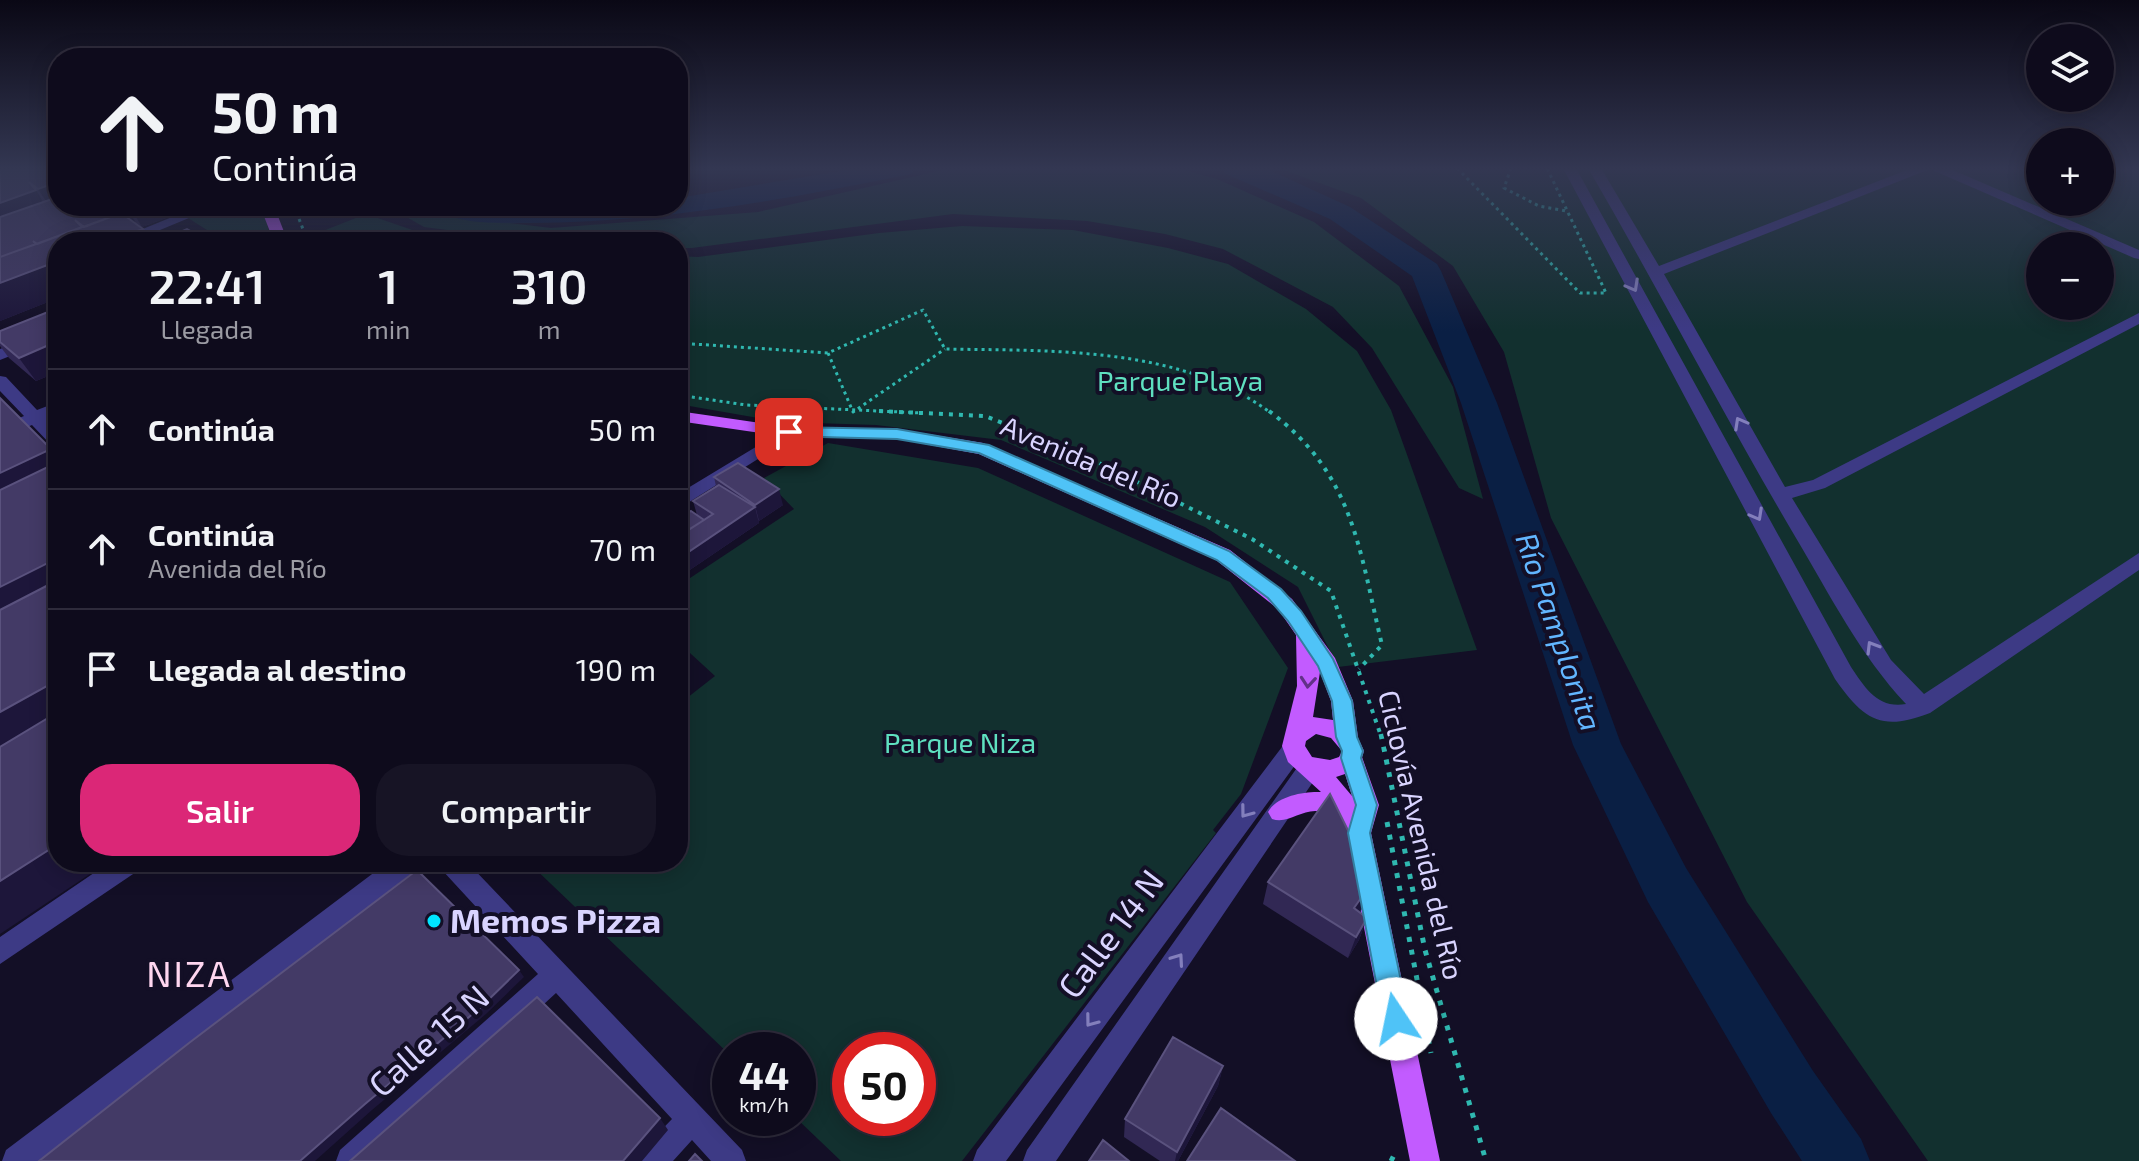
<!DOCTYPE html>
<html lang="es">
<head>
<meta charset="utf-8">
<style>
  :root { --surface:#0e0b1c; --page:#171425; --text:#f1f3f6; --muted:#9b9ba3; --line:#2e2b3b; --accent:#db2777 }
  body { margin:0; font-family:"Exo 2",sans-serif; background:var(--page); color:var(--text); height:100vh; display:flex; flex-direction:column; font-size:30px; white-space:nowrap }
  * { box-sizing:border-box; margin:0 }
  p { font-size:26px; color:var(--muted) }
  .icon { flex:none; width:44px; height:44px; fill:none; stroke:currentColor; stroke-width:2; stroke-linecap:round; stroke-linejoin:round }
  .map { position:relative; flex:1; overflow:hidden }
  .side { position:absolute; left:48px; top:232px; width:640px; height:640px; display:flex; flex-direction:column; background:var(--surface); border-radius:32px; box-shadow:0 4px 20px #0003,0 0 0 2px var(--line) }
  .side>* { flex:none }
  .banner { position:absolute; left:48px; top:48px; width:640px; height:168px; border-radius:32px; box-shadow:0 4px 20px #0003,0 0 0 2px var(--line); background:#0e0b1c; color:var(--text); overflow:hidden }
  .tools { position:absolute; left:2026px; top:24px; display:grid; gap:16px }
  .tools a { display:grid; place-items:center; width:88px; height:88px; border-radius:50%; background:var(--surface); box-shadow:0 4px 20px #0003,0 0 0 2px var(--line); font-size:40px }
  .speed { position:absolute; left:712px; top:1032px; display:flex; gap:16px; font-size:40px; font-weight:700; text-align:center }
  .speed>* { display:grid; place-content:center; width:104px; height:104px; border-radius:50%; background:var(--surface); box-shadow:0 4px 20px #0003,0 0 0 2px var(--line); line-height:1 }
  .speed small { font-size:20px; font-weight:400 }
  .speed .limit { border:12px solid #d22; background:#fff; color:#111 }
  .pin { position:absolute; display:grid; place-items:center; width:68px; height:68px; color:#fff; margin:-34px; border-radius:16px; box-shadow:0 4px 12px #0006 }
  .me { position:absolute; width:88px; margin:-44px; rotate:349deg; stroke-linejoin:round; filter:drop-shadow(0 0 6px #0008) }
  .turn { display:flex; align-items:center; gap:28px; height:168px; padding:0 32px; font-size:36px }
  .turn .icon { width:104px; height:104px; stroke-width:2.5 }
  .turn b { display:block; font-size:56px; line-height:68px }
  .eta { display:flex; justify-content:space-evenly; align-items:center; height:136px; text-align:center }
  .eta b { font-size:48px; font-weight:600; line-height:56px }
  .cta { display:flex; gap:16px; margin-top:auto; padding:16px 32px }
  .cta a { flex:1; height:92px; border-radius:32px; background:var(--accent); color:#fff; font-size:32px; font-weight:600; line-height:92px; text-align:center }
  .cta a+a { background:var(--page); color:var(--text) }
  ul { padding:0; list-style:none }
  li { display:flex; align-items:center; gap:24px; height:120px; padding:0 32px; border-top:2px solid var(--line) }
  li div { flex:1 }
  li b { display:block; font-size:30px }
  li em { font-style:normal }
  .map>svg:first-child { display:block }
  .green { fill:#12302f; fill-rule:evenodd }
  .lines { fill:none; stroke-linecap:round; stroke-linejoin:round }
  .river { fill:#0a1f44; fill-rule:evenodd }
  .path-far2 { stroke:#2fb8b0; stroke-width:3; stroke-dasharray:3 4; stroke-linecap:butt }
  .path-far1 { stroke:#2fb8b0; stroke-width:4; stroke-dasharray:4 6; stroke-linecap:butt }
  .path { stroke:#2fb8b0; stroke-width:5; stroke-dasharray:5 8; stroke-linecap:butt }
  .minor { fill:#3d3a85; fill-rule:evenodd }
  .major { fill:#c25bff; fill-rule:evenodd }
  .wall { fill:#312854 }
  .shaded-wall { fill:#1d163a }
  .building { fill:#433a66; stroke:#5a527e; stroke-width:2 }
  .oneway { stroke:#837fbc }
  .oneway2 { stroke:#623188 }
  .route { fill:#4fc3f7; stroke:#337fa1; stroke-width:2 }
  .poi-dot { fill:#00e5ff; stroke:#130f26; stroke-width:3 }
  .labels { text-anchor:middle; stroke-width:8; stroke-linejoin:round; paint-order:stroke }
  .park-label { font-size:28px; fill:#5fe0c0; stroke:#130f26 }
  .street-label { font-size:28px; fill:#d9d4ff; stroke:#130f26 }
  .water-label { font-size:30px; font-style:italic; fill:#62b6ff; stroke:#130f26 }
  .near-poi-label { font-size:34px; font-weight:bold; fill:#d9d4ff; stroke:#130f26; text-anchor:start }
  .near-street-label { font-size:34px; fill:#d9d4ff; stroke:#130f26 }
  .near-neighbourhood-label { font-size:36px; letter-spacing:2px; fill:#ffd6f0; stroke:#130f26 }
</style>
</head>
<body>
<div class="map">
<svg width="2139" height="1161" viewBox="0 0 2139 1161">
  <rect width="100%" height="100%" fill="#130f26"/>
  <path class="green" d="M952,168H1177L1217,179L1314,222L1399,286L1453,387L1483,499L1459,488L1372,348L1333,307L1223,249L1165,234L1087,221L953,214L692,248H678V242L524,240L424,227L387,206H436L460,217L551,228L758,212Z
    M1278,168H2040V202H2100V168H2139V1161H1928L1747,902L1551,518L1504,352L1453,266L1361,198ZM2040,246H2100V306H2040Z
    M169,206H262L272,242H226Z
    M366,214L421,233L494,242H295Z
    M962,226L1073,230L1168,248L1228,264L1306,309L1357,351L1391,410L1477,650L1338,667L1298,587L1205,527L1001,440L876,425L782,422L678,404V256L698,257L879,233Z
    M828,443L978,468L1230,582L1288,668L1241,794L1213,830L1216,833L962,1161H841L796,1118L798,1050H730V1055L528,862H678V705L715,676L678,642V586L794,509L764,478ZM850,1050H918V1118H850Z"/>
  <g class="lines">
    <path class="river" d="M859,168H914L911,174L901,176C778,201 656,222 530,223C507,223 450,226 436,206H678V198Z
      M1223,168H1265L1350,207L1437,264L1441,271L1497,403L1621,744L1686,868L1813,1071L1861,1139L1870,1161H1802L1771,1113L1648,902L1573,745L1461,403L1412,276L1330,219L1226,174Z"/>
    <path class="path-far2" d="M1457,168L1580,293H1606L1547,168
      M1511,168L1504,188L1539,206L1566,211
      M294,206L308,242
      M678,343L828,353L923,310L945,349C1053,351 1180,346 1271,413
      M828,353L853,412L945,349
      M678,395L746,405L923,413"/>
    <path class="path-far1" d="M879,411L985,416L1083,455L1252,539L1331,591L1381,736
      M1269,411C1354,474 1359,549 1382,645L1359,669"/>
    <path class="path" d="M1381,734L1425,950L1486,1161
      M1387,822L1431,1053
      M1391,1161L1396,1151"/>
    <path class="minor" d="M1563,168H1576L1851,667C1865,688 1878,709 1906,704C1860,655 1830,595 1796,538C1724,416 1659,290 1588,168H1601L1659,266L1912,168H1948L2139,250V259L2134,258L1930,169L1664,274L1785,487L1813,480L2139,313V324L1825,488L1792,498L1891,660L1924,694L2139,553V570L1930,713C1881,732 1864,720 1835,679Z
      M199,206H218L131,242H111Z
      M58,326V337L0,360V349Z
      M0,376L6,377L37,410L58,402V413L46,419L58,432V447L52,446L32,425L0,438V426L24,416L0,391Z
      M789,427L798,432L795,436L678,509V494Z
      M1293,741L1301,743L1304,750L1301,757L1006,1161H973L977,1150L1285,743Z
      M1309,759L1317,762L1321,769L1317,776L1056,1161H1023L1027,1150L1301,762Z
      M110,862H142L139,870L0,964V937Z
      M388,862H419L416,870L41,1161H2L6,1150Z
      M439,862H467L742,1150L746,1161H711L692,1140L673,1161H638L642,1150L672,1119L556,993L373,1161H336L340,1150L538,974L442,870Z"/>
    <path class="major" d="M260,206H274L288,242H274Z
      M678,411L789,427L897,429L983,443L1230,550L1292,599L1335,658L1353,701L1358,738L1364,751L1362,757L1379,805L1371,833L1440,1161H1410L1344,826C1336,823 1331,815 1322,812C1303,807 1289,825 1272,819L1268,812C1276,796 1305,791 1321,792L1288,762L1282,746L1297,686L1296,635L1278,609L1216,560L979,454L897,439L789,437L678,421ZM1320,672L1331,701L1333,720L1313,717ZM1316,734L1331,738L1342,751L1339,757L1330,760L1312,757L1305,746L1306,741ZM1345,774L1352,796L1336,777Z"/>
  </g>
  <path class="wall" d="M0,168H58V206H197L184,211L180,208L182,212L142,227L136,223L58,298L0,321Z
    M58,308V372L36,381L9,358L0,346V331Z
    M714,477L783,505L759,521L758,520L759,523L678,578V519L697,515L693,501L716,486Z
    M1373,881L1365,904L1360,912L1367,918L1359,940L1348,958L1263,904L1268,882Z
    M1223,1066L1218,1086L1178,1161H1160L1124,1137L1125,1119Z"/>
  <path class="shaded-wall" d="M58,182V200L48,204L38,189Z
    M36,190L45,205L0,221V203Z
    M150,206H179L182,212L142,227L133,212Z
    M181,206H197L184,211Z
    M130,213L139,228L87,229Z
    M143,229L151,242H108Z
    M58,261V298L0,321V283Z
    M58,341V372L36,381L19,358Z
    M51,449L58,458V488L0,517V473Z
    M779,489L783,505L759,521L755,505Z
    M755,507L759,523L678,578V559Z
    M58,558V604L0,634V587Z
    M58,680V728L0,762V712Z
    M58,844V862H108L0,934V881Z
    M1373,881L1365,904L1347,930L1354,908Z
    M1367,918L1359,940L1348,958L1356,937Z
    M519,970L524,977L486,1014L372,1110L315,1161H300Z
    M1223,1066L1218,1086L1178,1161H1175L1177,1152Z
    M660,1118L668,1130L642,1161H623Z"/>
  <path class="building" d="M0,168H58V182L38,189L29,182L36,190L0,203Z
    M58,197V206H122L130,213L125,215L121,213L84,227L75,220L82,227L37,244L33,241L36,244L0,257V217Z
    M123,206H150L133,212Z
    M121,213L143,229L108,242H58V261L0,283V257Z
    M187,229L208,241L204,242H160L158,241Z
    M58,308V341L19,358L0,342V331Z
    M0,398L51,449L0,473Z
    M738,463L779,489L755,505L714,477Z
    M54,464L58,469V558L0,587V490Z
    M719,485L755,507L678,559V537L713,514L693,501Z
    M691,511L704,520L688,530L678,523V519Z
    M678,527L685,532L678,537Z
    M58,580V680L0,712V610Z
    M58,712V844L0,881V747Z
    M1330,794L1373,881L1354,908L1367,918L1356,937L1268,882Z
    M417,870L519,970L481,1007L365,1104L300,1161H39L189,1043Z
    M537,997L660,1118L623,1161H350Z
    M1173,1037L1223,1066L1177,1152L1125,1119Z
    M1221,1108L1295,1161H1187Z
    M1103,1140L1129,1161H1089Z
    M695,1154L702,1161H689Z"/>
  <defs><path id="oneway-chevron" d="M-2-3.5L2.5 0L-2 3.5" fill="none" stroke-width="1.6" stroke-linecap="round" stroke-linejoin="round" transform="scale(2)"/></defs>
  <g class="oneway">
    <use href="#oneway-chevron" transform="translate(1633 286) rotate(61)"/>
    <use href="#oneway-chevron" transform="translate(1740 423) rotate(-119)"/>
    <use href="#oneway-chevron" transform="translate(1757 515) rotate(61)"/>
    <use href="#oneway-chevron" transform="translate(1872 647) rotate(-121)"/>
    <use href="#oneway-chevron" transform="translate(1246 812) rotate(127)"/>
    <use href="#oneway-chevron" transform="translate(1178 959) rotate(-55)"/>
    <use href="#oneway-chevron" transform="translate(1091 1021) rotate(127)"/>
  </g>
  <use class="oneway2" href="#oneway-chevron" transform="translate(1308 682) rotate(95)"/>
  <linearGradient id="sky" x2="0" y2="1"><stop stop-color="#0a0815"/><stop offset="0.51" stop-color="#333752"/><stop offset="1" stop-color="#333752" stop-opacity="0"/></linearGradient>
  <rect width="2139" height="331" fill="url(#sky)"/>
  <path class="route" d="M789,427L897,429L989,445L1229,551L1281,589L1301,611L1333,659L1352,701L1357,737L1363,751L1361,758L1377,805L1370,833L1409,1019L1405,1028L1396,1032L1387,1028L1383,1019L1348,833L1356,805L1341,758L1342,751L1336,737L1332,701L1318,666L1288,621L1268,598L1217,560L979,453L897,439L783,436V429Z"/>
  <circle class="poi-dot" cx="434" cy="921" r="8"/>
  <g class="labels">
    <g class="park-label">
      <text x="1180" y="391">Parque Playa</text>
      <text x="960" y="753">Parque Niza</text>
    </g>
    <g class="street-label">
      <text transform="translate(1091 462) rotate(23)" y="10">Avenida del Río</text>
      <text transform="translate(1421 835) rotate(77)" y="10">Ciclovía Avenida del Río</text>
    </g>
    <g class="water-label">
      <text transform="translate(1558 632) rotate(71)" y="10">Río Pamplonita</text>
    </g>
    <g class="near-poi-label">
      <text x="450" y="933">Memos Pizza</text>
    </g>
    <g class="near-street-label">
      <text transform="translate(1111 934) rotate(-53)" y="12">Calle 14 N</text>
      <text transform="translate(429 1041) rotate(-42)" y="12">Calle 15 N</text>
    </g>
    <g class="near-neighbourhood-label">
      <text x="189" y="987">NIZA</text>
    </g>
  </g>
</svg>
<div class="tools">
<a><svg class="icon" aria-label="layers" viewBox="0 0 24 24"><path d="M12 4l9 5-9 5-9-5zM3 14l9 5 9-5"/></svg></a>
<a>+</a>
<a>−</a>
</div>
<div class="speed"><div>44<small>km/h</small></div><div class="limit">50</div></div>
<div class="pin" style="left:789px;top:432px;background:#d93025"><svg class="icon" aria-label="arrive" viewBox="0 0 24 24"><path d="M6 21V4h12l-3 4 3 4H6"/></svg></div>
<svg class="me" style="left:1396px;top:1019px" viewBox="-20 -20 40 40"><circle r="19" fill="#fff"/><path d="M0-13L10 11 0 6-10 11z" fill="#4fc3f7"/></svg>
<div class="banner">
<div class="turn"><svg class="icon" aria-label="ahead" viewBox="0 0 24 24"><path d="M12 20V5M6 11l6-6 6 6"/></svg><div><b>50 m</b>Continúa</div></div>
</div>
<section class="side">
<div class="eta">
<div><b>22:41</b><p>Llegada</p></div>
<div><b>1</b><p>min</p></div>
<div><b>310</b><p>m</p></div>
</div>
<ul>
<li><svg class="icon" aria-label="ahead" viewBox="0 0 24 24"><path d="M12 20V5M6 11l6-6 6 6"/></svg><div><b>Continúa</b></div><em>50 m</em></li>
<li><svg class="icon" aria-label="ahead" viewBox="0 0 24 24"><path d="M12 20V5M6 11l6-6 6 6"/></svg><div><b>Continúa</b><p>Avenida del Río</p></div><em>70 m</em></li>
<li><svg class="icon" aria-label="arrive" viewBox="0 0 24 24"><path d="M6 21V4h12l-3 4 3 4H6"/></svg><div><b>Llegada al destino</b></div><em>190 m</em></li>
</ul>
<div class="cta"><a>Salir</a><a>Compartir</a></div>
</section>
</div>
</body>
</html>
